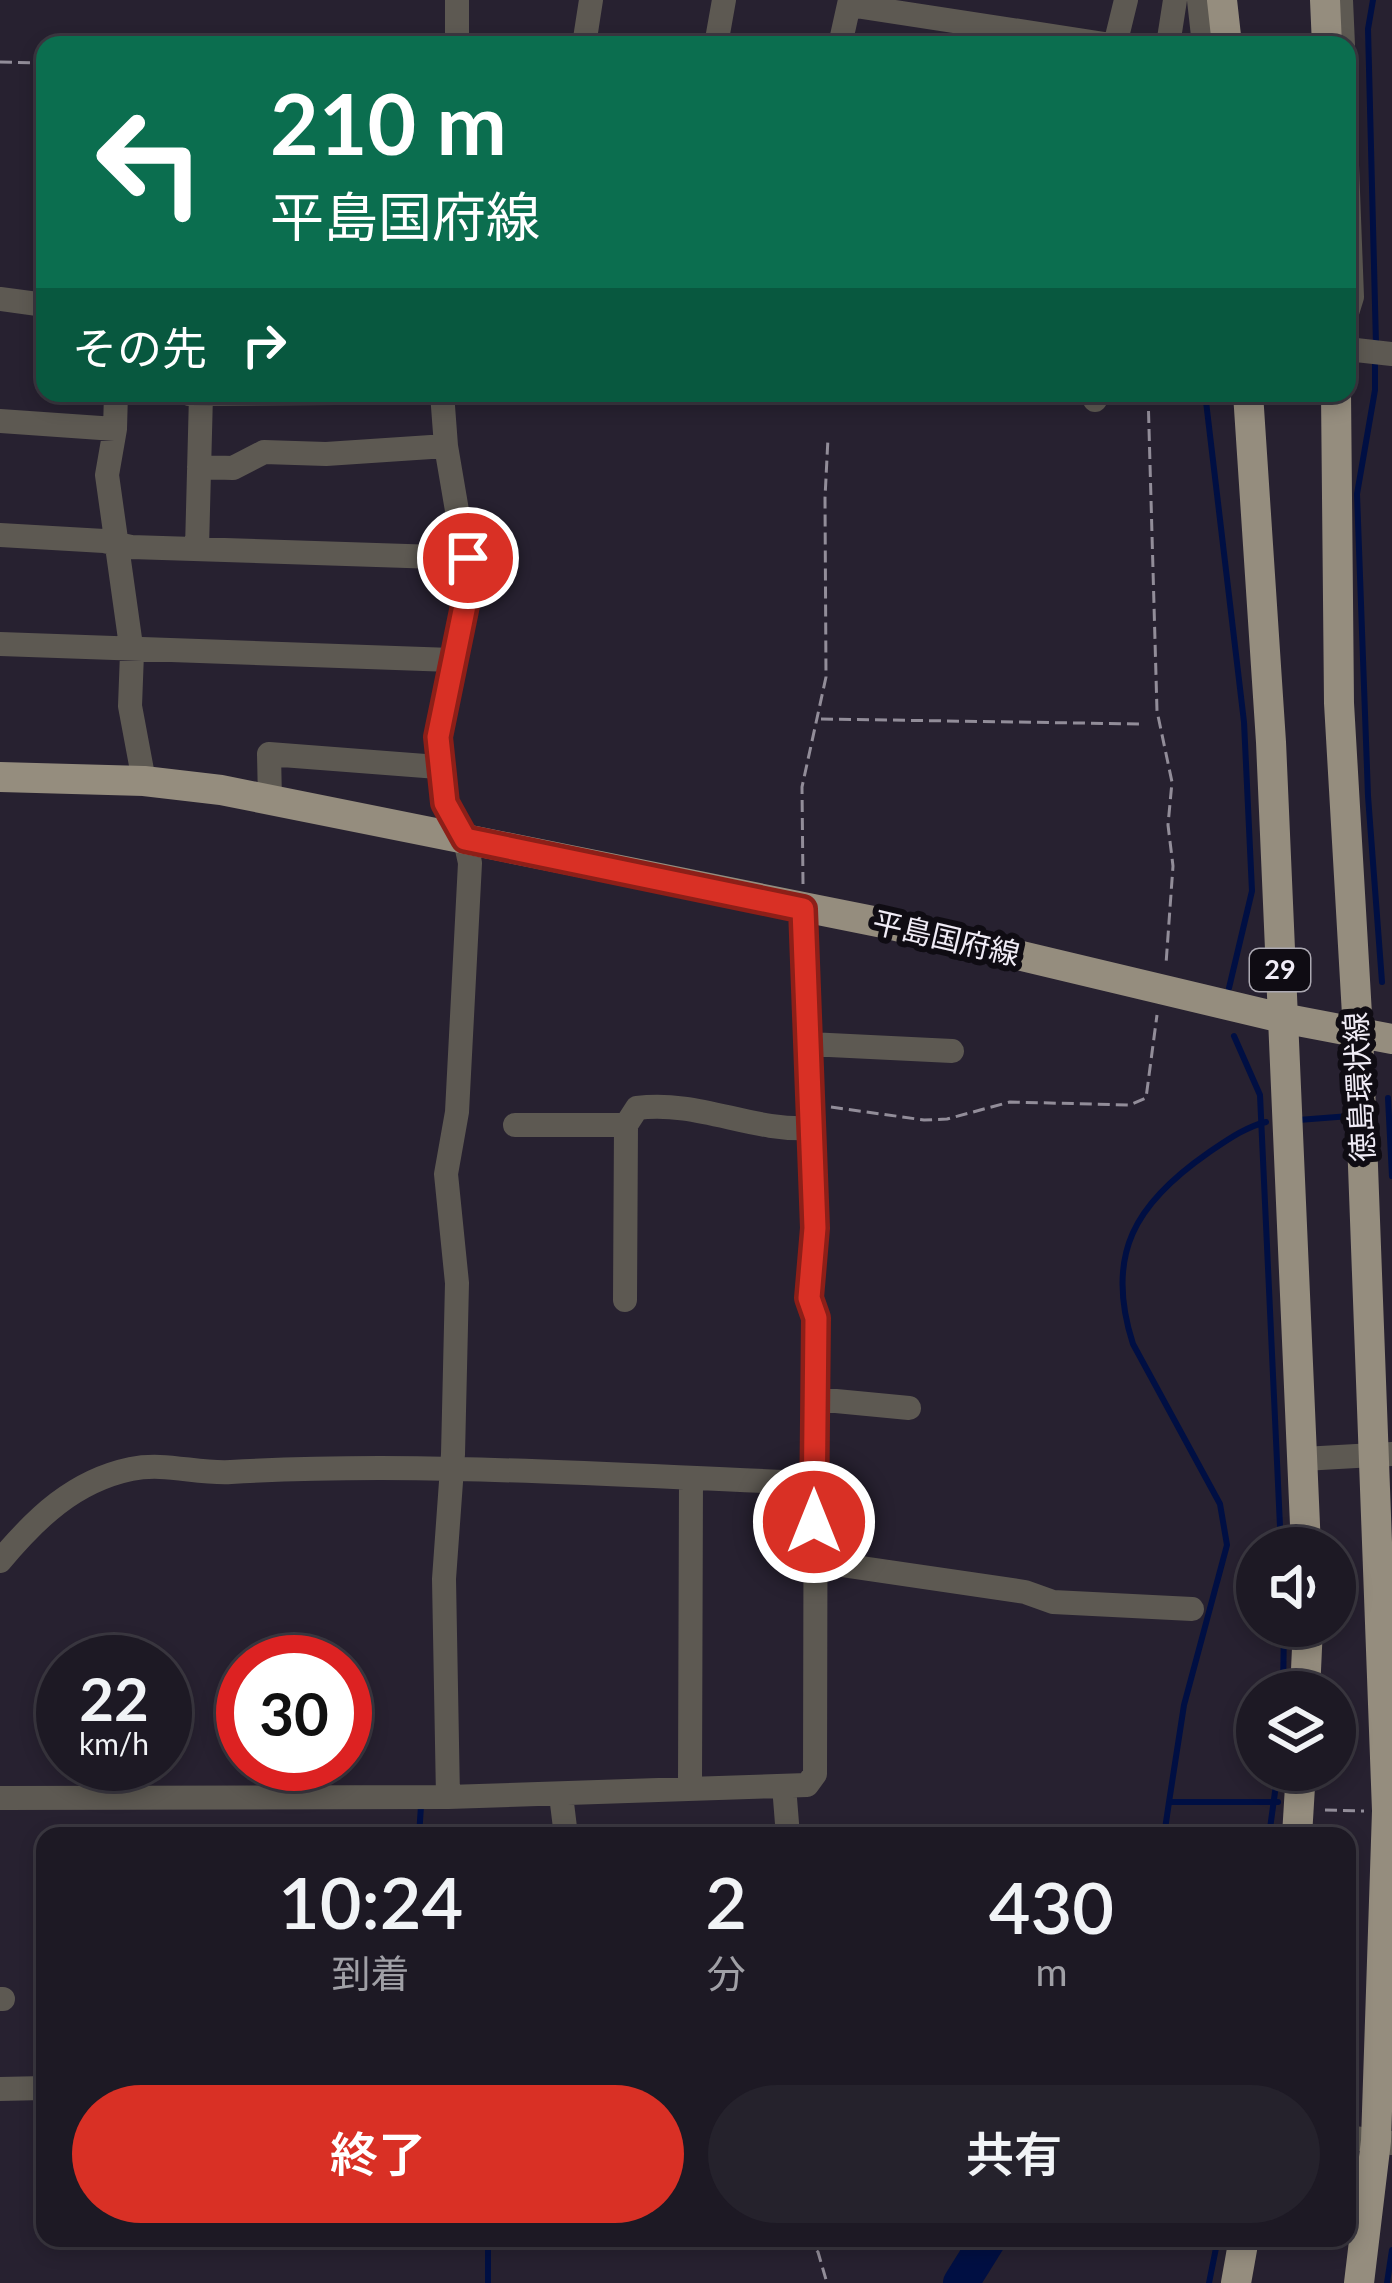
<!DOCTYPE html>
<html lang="ja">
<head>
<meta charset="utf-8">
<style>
  :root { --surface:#1d1924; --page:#25222c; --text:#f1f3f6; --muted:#a0a0a6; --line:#3b3841; --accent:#d93025 }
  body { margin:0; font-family:Lato,"Noto Sans JP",sans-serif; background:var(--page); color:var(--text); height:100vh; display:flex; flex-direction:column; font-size:45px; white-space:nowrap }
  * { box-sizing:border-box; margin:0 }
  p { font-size:39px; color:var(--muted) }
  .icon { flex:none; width:66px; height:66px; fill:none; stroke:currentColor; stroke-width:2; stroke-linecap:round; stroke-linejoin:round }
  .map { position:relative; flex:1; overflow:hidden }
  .details { position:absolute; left:36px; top:1827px; width:1320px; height:420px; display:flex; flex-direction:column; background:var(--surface); border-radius:24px; box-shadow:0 6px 18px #0003,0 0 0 3px var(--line) }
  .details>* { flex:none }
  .guide { position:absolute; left:36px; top:36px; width:1320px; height:366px; border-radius:24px; box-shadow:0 6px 18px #0003,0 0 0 3px var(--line); background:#0b6e4f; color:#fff; overflow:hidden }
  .buttons { position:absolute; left:1236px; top:1527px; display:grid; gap:24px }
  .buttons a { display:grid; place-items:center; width:120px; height:120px; border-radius:50%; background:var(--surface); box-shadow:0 6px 18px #0003,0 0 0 3px var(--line); font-size:60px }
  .speed { position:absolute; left:36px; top:1635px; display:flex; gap:24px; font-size:60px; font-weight:700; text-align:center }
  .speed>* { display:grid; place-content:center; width:156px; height:156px; border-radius:50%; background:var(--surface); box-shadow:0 6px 18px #0003,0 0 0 3px var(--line); line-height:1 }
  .speed small { font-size:30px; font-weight:400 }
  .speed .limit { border:18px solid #d22; background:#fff; color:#111 }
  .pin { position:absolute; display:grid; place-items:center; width:102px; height:102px; color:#fff; margin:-51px; border:6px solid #fff; border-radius:50%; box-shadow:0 3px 12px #0007 }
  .me { position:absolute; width:132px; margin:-66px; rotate:0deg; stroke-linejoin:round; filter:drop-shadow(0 0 9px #0008) }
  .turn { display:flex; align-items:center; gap:42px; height:252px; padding:0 36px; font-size:54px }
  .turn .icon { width:156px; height:156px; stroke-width:2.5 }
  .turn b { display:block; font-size:84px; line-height:102px }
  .then { display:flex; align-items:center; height:114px; padding:0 36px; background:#0003; gap:24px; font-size:45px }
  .eta { display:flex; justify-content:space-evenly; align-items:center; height:204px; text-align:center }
  .eta b { font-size:72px; font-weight:600; line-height:84px }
  .action { display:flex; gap:24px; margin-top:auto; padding:24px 36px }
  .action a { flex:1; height:138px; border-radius:72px; background:var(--accent); color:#fff; font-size:48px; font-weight:600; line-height:138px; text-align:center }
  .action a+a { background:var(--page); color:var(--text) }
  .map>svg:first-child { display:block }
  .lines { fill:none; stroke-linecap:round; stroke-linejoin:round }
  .stream { stroke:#000f43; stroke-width:6 }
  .river { stroke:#000f43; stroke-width:36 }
  .path { stroke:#928d99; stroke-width:3; stroke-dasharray:12 6; stroke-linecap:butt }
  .minor { stroke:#5d5952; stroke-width:24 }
  .major { stroke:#958d7e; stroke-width:30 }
  .route-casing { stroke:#8d1f18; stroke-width:30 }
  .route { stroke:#d93025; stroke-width:21 }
  .labels { text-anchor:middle; stroke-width:12; stroke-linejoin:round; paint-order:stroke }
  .shield { fill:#0f0c13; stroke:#aca9b2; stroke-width:3 }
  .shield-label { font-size:27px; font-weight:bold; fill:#f0ecf6 }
  .street-label { font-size:30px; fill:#f0ecf6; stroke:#0f0c13 }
</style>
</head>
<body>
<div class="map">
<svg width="1392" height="2283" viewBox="0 0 1392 2283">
  <rect width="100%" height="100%" fill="#272130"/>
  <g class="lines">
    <path class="stream" d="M1373,0L1368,29L1376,344
      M1375,357V390L1357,494L1368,796L1382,982
      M1205,393L1244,722L1252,891L1229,988
      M1234,1036L1260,1095L1281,1548
      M1388,1098L1392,1176
      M1298,1120L1350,1116
      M1283,1692L1284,1626
      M1169,1802L1184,1705L1227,1545L1220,1504L1133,1344C1104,1254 1136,1203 1208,1153C1226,1141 1245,1127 1266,1122
      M419,1836L421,1806
      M1164,1836L1169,1802H1278
      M1269,1836L1278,1770
      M488,2283V2238
      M1209,2283L1218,2238
      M1387,2283L1392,2250"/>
    <path class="river" d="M961,2283L989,2238"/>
    <path class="path" d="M0,62L45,63
      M1148,393L1157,711L1172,782L1168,825L1173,866L1166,964
      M821,719L1143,724
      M803,884L802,787L826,677L825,498L828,438
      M831,1107L924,1120L947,1119L1010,1102L1130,1105L1146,1098L1157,1015
      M1325,1810L1364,1811
      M112,1836L114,1820
      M804,2238L818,2252L827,2283"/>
    <path class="minor" d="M1199,0L1204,45
      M1341,0L1343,45
      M849,5L1111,45
      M457,45V0
      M584,45L591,0
      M716,45L724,0
      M840,45L850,0
      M1115,45L1126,0
      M1168,45L1175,0
      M1347,165L1352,297L1347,313
      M0,299L45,305
      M1347,349L1392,354
      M116,393L115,429L107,475L132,653L130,706L144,781
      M442,393L446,446L469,581L438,737V767L445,803L465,840L470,863L457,1112L446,1174L457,1283L453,1454L444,1579L448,1797
      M189,394L338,393
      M1095,400V393
      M0,421L115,429
      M199,467L233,468L264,452L326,454L446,446
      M0,535L104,541L131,547L468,558
      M197,548L201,395
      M0,644L452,660
      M270,800L269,754L438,767
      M809,1044L952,1051
      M515,1125H626
      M625,1300L626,1125L637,1108C698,1100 752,1132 812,1128
      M815,1399L909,1408
      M1303,1459L1392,1454
      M0,1561C36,1518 74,1481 131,1469C165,1462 197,1474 231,1472C425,1461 621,1476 814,1483
      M814,1561L1025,1592L1053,1602L1192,1609
      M784,1786L788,1836
      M690,1787L691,1479
      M561,1795L566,1836
      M0,1798L448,1797L807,1785L815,1774L816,1318L809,1297L815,1229L803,909
      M0,1999H3
      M0,2089L45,2088
      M1347,2137L1392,2143"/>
    <path class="major" d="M1222,0L1227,45
      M1325,0L1327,45
      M1248,393L1271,742L1306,1548
      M1336,393L1339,703L1358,1032L1387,1811L1376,2141L1359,2283
      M0,777L144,781L221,790L883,923L1282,1018L1392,1039
      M1305,1692L1308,1626
      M1297,1836L1301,1770
      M1236,2283L1244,2238"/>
  </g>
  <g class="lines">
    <defs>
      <path id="route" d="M468,558L470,581L438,737L445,803L465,839L803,909L815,1228L809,1298L816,1318L814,1522"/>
    </defs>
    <use href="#route" class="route-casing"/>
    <use href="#route" class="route"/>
  </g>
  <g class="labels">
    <rect class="shield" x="1250" y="949" width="60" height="42" rx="9"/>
    <g class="shield-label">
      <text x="1280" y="979">29</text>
    </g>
    <g class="street-label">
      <text transform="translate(946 939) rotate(13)" y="10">平島国府線</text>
      <text transform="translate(1360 1087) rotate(-93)" y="10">徳島環状線</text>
    </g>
  </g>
</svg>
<div class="buttons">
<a><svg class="icon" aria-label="sound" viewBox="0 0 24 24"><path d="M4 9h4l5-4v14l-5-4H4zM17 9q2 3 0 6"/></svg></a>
<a><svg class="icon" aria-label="layers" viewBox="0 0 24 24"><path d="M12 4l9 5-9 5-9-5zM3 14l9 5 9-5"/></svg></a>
</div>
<div class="speed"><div>22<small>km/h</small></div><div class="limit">30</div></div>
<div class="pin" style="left:468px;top:558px;background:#d93025"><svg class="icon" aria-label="arrive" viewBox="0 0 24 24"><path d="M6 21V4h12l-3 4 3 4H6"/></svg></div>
<svg class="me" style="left:814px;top:1522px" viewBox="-20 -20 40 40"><circle r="17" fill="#d93025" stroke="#fff" stroke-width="3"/><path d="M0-11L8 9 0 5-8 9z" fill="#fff"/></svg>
<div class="guide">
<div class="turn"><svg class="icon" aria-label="left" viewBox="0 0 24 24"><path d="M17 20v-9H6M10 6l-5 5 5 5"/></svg><div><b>210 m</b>平島国府線</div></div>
<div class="then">その先<svg class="icon" aria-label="right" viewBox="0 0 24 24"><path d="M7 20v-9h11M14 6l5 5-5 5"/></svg></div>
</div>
<section class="details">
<div class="eta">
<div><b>10:24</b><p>到着</p></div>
<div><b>2</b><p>分</p></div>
<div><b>430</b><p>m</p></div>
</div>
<div class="action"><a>終了</a><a>共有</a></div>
</section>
</div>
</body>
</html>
